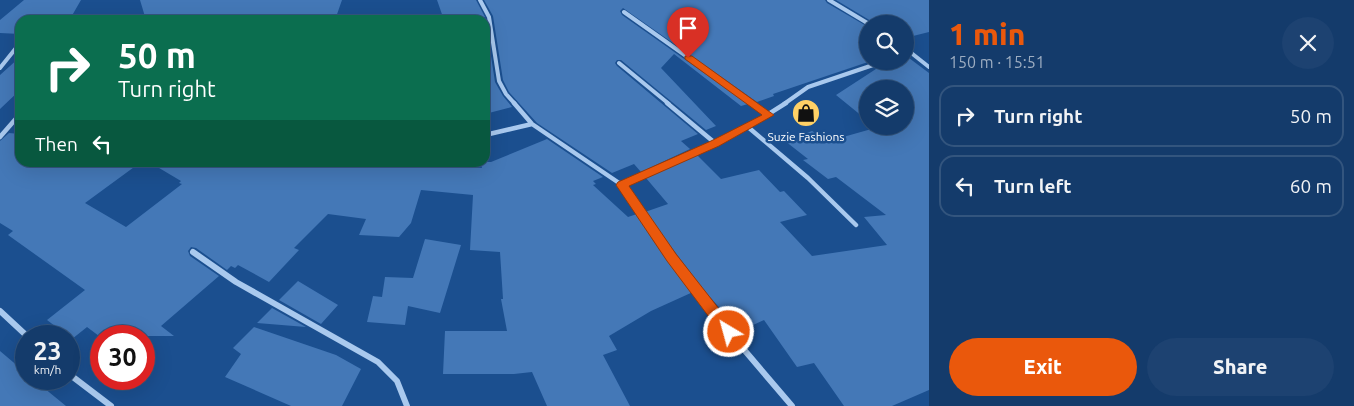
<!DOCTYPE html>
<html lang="en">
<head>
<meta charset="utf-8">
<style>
  :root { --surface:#143b6b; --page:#1d4271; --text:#f1f3f6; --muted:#9dadc1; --line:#33557e; --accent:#ea580c }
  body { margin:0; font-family:Ubuntu,sans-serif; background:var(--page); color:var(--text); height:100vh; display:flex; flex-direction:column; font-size:19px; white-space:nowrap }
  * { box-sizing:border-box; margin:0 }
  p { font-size:16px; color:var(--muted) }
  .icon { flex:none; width:28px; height:28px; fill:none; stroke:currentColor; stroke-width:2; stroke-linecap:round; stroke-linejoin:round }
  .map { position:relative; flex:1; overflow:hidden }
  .panel { display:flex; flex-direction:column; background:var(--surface); width:425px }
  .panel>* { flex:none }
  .banner { position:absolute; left:15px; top:15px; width:475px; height:152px; border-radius:15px; box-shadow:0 5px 20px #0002,0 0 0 1px var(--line); background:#0b6e4f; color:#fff; overflow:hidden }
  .fabs { position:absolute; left:859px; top:15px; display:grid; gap:10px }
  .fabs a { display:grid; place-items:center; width:55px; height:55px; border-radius:50%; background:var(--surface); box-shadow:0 5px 20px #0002,0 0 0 1px var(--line); font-size:25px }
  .speed { position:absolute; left:15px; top:325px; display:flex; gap:10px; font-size:25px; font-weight:700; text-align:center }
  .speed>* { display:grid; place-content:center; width:65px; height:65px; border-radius:50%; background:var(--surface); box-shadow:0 5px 20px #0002,0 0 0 1px var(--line); line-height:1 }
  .speed small { font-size:12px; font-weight:400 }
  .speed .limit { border:8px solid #d22; background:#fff; color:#111 }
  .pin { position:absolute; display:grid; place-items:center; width:42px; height:42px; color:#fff; margin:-51px -21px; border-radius:50% 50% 50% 0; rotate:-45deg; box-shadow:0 0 5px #0007 }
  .pin .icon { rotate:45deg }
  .me { position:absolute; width:55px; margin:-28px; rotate:323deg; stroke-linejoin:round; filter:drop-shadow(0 0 4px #0008) }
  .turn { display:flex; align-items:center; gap:18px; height:105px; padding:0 20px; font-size:22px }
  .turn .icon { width:65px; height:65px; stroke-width:2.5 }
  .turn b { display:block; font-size:35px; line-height:42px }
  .then { display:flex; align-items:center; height:48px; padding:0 20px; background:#0003; gap:10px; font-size:19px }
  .round { display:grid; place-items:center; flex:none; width:52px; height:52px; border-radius:26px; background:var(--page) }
  .summary { display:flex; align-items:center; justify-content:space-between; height:85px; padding:0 20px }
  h1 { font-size:30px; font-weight:800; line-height:38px; color:var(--accent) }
  .action { display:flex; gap:10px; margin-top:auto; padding:10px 20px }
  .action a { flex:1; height:58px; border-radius:30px; background:var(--accent); color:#fff; font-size:20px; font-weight:800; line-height:58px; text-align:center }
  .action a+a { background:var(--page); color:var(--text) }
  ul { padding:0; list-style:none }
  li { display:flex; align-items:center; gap:15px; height:62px; margin:0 10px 8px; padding:0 10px; border:2px solid var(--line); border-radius:15px }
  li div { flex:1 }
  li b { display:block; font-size:19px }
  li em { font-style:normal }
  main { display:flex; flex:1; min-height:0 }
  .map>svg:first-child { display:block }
  .building { fill:#4478b7 }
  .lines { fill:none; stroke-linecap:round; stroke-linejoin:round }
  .street-far2 { stroke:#a9c9ee; stroke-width:4 }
  .street-far1 { stroke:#a9c9ee; stroke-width:4.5 }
  .street { stroke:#a9c9ee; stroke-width:6 }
  .route { fill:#ea580c; stroke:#983908 }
  .labels { text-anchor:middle; stroke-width:5; stroke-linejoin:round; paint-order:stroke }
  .poi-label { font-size:12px; fill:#fff; stroke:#1b4f8f }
</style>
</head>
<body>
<main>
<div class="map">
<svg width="929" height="406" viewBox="0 0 929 406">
  <rect width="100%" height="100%" fill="#1b4f8f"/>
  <path class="building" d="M24,0H81L70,19L20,20V34L0,33V20Z
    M140,0H342L335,20H146Z
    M437,0H476L485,17L444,20Z
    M484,0H825L827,3L868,27V61H871L773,94L774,96L757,102L623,8L620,11L622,15L748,104L741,106L674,54L661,68L716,126L706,130L621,60H617L615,63L617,66L698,134L681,141L690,149L641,172L634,164L612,173L537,123L509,92L503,80L493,16Z
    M836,0H929V32L905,38V24H873L871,21Z
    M485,17L495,82L503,96L512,107L485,114Z
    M905,55L929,73V390L892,406H844L814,363L797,367L764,320L740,331L702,288L645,212L668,204L646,178L697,155L721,179L759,170L780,192L784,191L807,215L780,222L812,256L887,245L864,217L886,215L836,177L828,179L803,160L808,159L785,141L812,131L829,141L875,128L873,126H905V89H868V121L836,95L879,67L887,64L889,61H905Z
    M20,57V90L0,109V75Z
    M9,133L20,134V162H141L85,203L126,227L182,184L179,183L181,181L149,162H402L482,168L480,162H491L547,139L603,177L593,181L596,184L593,185L628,217L637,214L652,239L693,292L651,311L609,336L617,350L603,355L630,406H547L532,372L514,374H443L445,331H507L501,299H503L500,252L470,250L473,195L421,190L411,223L399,237L359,235L366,219L328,214L294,248L299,250L269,282L238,265L235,268L231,266L227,270L196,248L191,247L188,251L190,256L219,276L161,326L174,336H99L87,327L72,339L47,320L85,290L8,235L13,231L0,223V141Z
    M425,239L461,245L440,313L408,306L405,325L367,322L373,296L382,297L385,277L413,278Z
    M298,281L338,305L321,324L279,300Z
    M272,308L306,327L257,323Z
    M254,327L336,355L361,369L342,406H291L225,377L241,354L233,348Z
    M0,351L26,373V379H33L66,406H0Z"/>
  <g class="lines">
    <path class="street-far2" d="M480,0L489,17L499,81L506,94L515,104
      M829,0L869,24
      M624,12L754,104
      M905,48L929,67
      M619,63L669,104
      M0,68L20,43
      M784,104L808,87L885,61"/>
    <path class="street-far1" d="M514,103L532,124L622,185L657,237
      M667,103L715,143
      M752,103L769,115
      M748,127L808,178L856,225
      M485,135L532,124
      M0,137L20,114
      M622,185L748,127L786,103"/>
    <path class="street" d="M656,236L729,332L792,406
      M193,252L236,282L378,362L397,381L407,406
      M0,311L27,336
      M69,374L111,406"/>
  </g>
  <path class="route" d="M685,56H692L774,115L719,146L629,186L676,254L734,328L736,332L734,337L729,339L724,337L667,261L616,185L618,182L711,141L762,115L685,59Z"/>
  <defs>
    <symbol id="shop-disc" viewBox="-11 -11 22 22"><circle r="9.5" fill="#ffd166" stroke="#1b4f8f"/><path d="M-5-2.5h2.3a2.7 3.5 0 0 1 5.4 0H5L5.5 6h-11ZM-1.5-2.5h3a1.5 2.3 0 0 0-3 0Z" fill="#111"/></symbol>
  </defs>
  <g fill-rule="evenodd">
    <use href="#shop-disc" x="790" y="97" width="32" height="32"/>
  </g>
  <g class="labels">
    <g class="poi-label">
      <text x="806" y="141">Suzie Fashions</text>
    </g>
  </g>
</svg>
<div class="fabs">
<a><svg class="icon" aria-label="search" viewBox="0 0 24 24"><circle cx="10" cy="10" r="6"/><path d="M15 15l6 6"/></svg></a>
<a><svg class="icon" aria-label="layers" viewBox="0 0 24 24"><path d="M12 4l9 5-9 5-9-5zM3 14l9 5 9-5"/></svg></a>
</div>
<div class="speed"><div>23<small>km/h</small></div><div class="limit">30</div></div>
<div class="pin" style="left:688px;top:58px;background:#d93025"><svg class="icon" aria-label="arrive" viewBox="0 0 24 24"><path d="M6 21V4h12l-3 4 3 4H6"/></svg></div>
<svg class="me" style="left:729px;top:332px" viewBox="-20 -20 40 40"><circle r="17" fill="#ea580c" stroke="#fff" stroke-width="3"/><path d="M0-11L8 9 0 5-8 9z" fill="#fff"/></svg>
<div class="banner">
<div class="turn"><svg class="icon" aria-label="right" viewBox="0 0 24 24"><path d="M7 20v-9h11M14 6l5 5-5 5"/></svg><div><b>50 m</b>Turn right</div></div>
<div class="then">Then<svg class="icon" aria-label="left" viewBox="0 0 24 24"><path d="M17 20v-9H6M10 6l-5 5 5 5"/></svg></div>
</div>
</div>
<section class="panel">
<div class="summary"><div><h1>1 min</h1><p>150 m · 15:51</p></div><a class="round"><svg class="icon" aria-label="close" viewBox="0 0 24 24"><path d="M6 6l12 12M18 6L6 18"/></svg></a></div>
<ul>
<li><svg class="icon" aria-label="right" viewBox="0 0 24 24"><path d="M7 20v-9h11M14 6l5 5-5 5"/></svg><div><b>Turn right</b></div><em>50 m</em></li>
<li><svg class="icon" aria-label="left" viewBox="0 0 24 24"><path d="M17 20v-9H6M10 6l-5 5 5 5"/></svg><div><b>Turn left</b></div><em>60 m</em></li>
</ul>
<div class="action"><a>Exit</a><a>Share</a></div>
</section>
</main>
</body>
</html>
